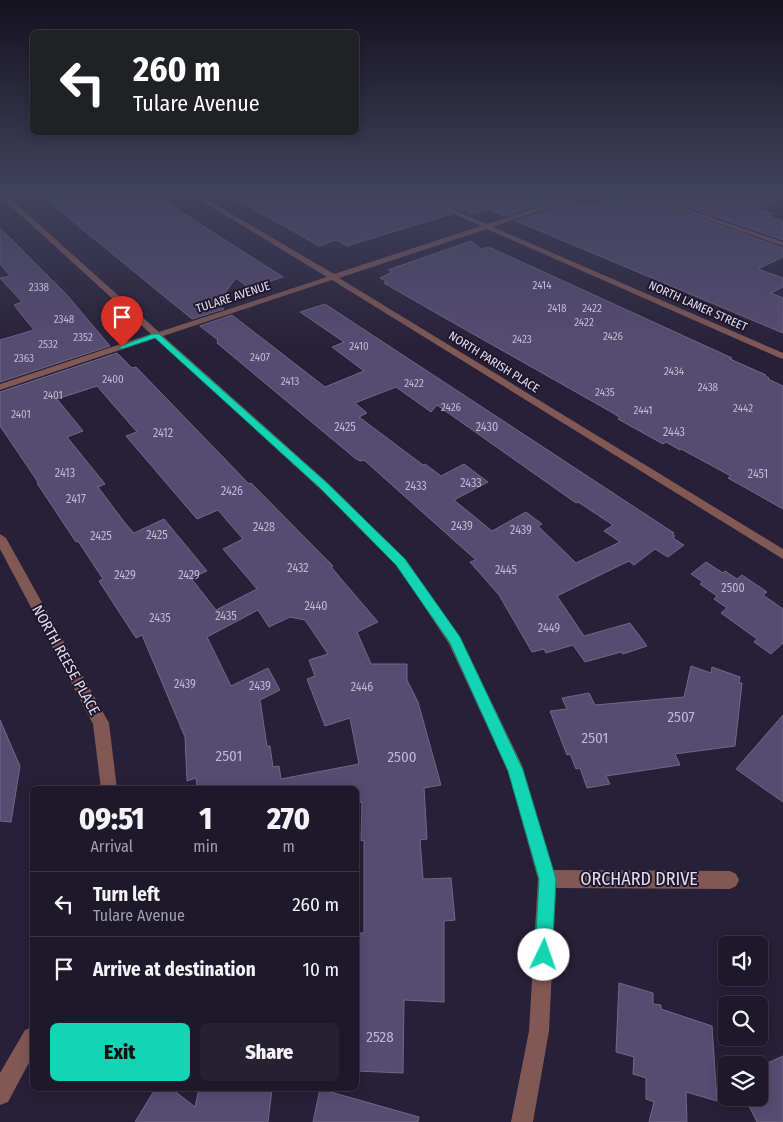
<!DOCTYPE html>
<html lang="en">
<head>
<meta charset="utf-8">
<style>
  :root { --surface:#1d182a; --page:#252132; --text:#f1f3f6; --muted:#a0a0a8; --line:#3b3747; --accent:#13d5b4 }
  body { margin:0; font-family:"Fira Sans Condensed",sans-serif; background:var(--page); color:var(--text); height:100vh; display:flex; flex-direction:column; font-size:19px; white-space:nowrap }
  * { box-sizing:border-box; margin:0 }
  p { font-size:16px; color:var(--muted) }
  .icon { flex:none; width:28px; height:28px; fill:none; stroke:currentColor; stroke-width:2; stroke-linecap:round; stroke-linejoin:round }
  .map { position:relative; flex:1; overflow:hidden }
  .panel { position:absolute; left:30px; top:786px; width:329px; height:305px; display:flex; flex-direction:column; background:var(--surface); border-radius:8px; box-shadow:0 2px 12px #0003,0 0 0 1px var(--line) }
  .panel>* { flex:none }
  .hud { position:absolute; left:30px; top:30px; width:329px; height:105px; border-radius:8px; box-shadow:0 2px 12px #0003,0 0 0 1px var(--line); background:#202124; color:#fff; overflow:hidden }
  .fabs { position:absolute; left:718px; top:936px; display:grid; gap:10px }
  .fabs a { display:grid; place-items:center; width:50px; height:50px; border-radius:8px; background:var(--surface); box-shadow:0 2px 12px #0003,0 0 0 1px var(--line); font-size:25px }
  .pin { position:absolute; display:grid; place-items:center; width:42px; height:42px; color:#fff; margin:-51px -21px; border-radius:50% 50% 50% 0; rotate:-45deg; box-shadow:0 0 5px #0007 }
  .pin .icon { rotate:45deg }
  .me { position:absolute; width:55px; margin:-28px; rotate:3deg; stroke-linejoin:round; filter:drop-shadow(0 0 4px #0008) }
  .turn { display:flex; align-items:center; gap:18px; height:105px; padding:0 20px; font-size:22px }
  .turn .icon { width:65px; height:65px; stroke-width:2.5 }
  .turn b { display:block; font-size:35px; line-height:42px }
  .eta { display:flex; justify-content:space-evenly; align-items:center; height:85px; text-align:center }
  .eta b { font-size:30px; font-weight:800; line-height:35px }
  .button { display:flex; gap:10px; margin-top:auto; padding:10px 20px }
  .button a { flex:1; height:58px; border-radius:8px; background:var(--accent); color:#111; font-size:20px; font-weight:800; line-height:58px; text-align:center }
  .button a+a { background:var(--page); color:var(--text) }
  ul { padding:0; list-style:none }
  li { display:flex; align-items:center; gap:15px; height:65px; padding:0 20px; border-top:1px solid var(--line) }
  li div { flex:1 }
  li b { display:block; font-size:19px }
  li em { font-style:normal }
  .map>svg:first-child { display:block }
  .building { fill:#564c72; stroke:#706986; fill-rule:evenodd }
  .lines { fill:none; stroke-linecap:round; stroke-linejoin:round }
  .minor { fill:#815853; fill-rule:evenodd }
  .route { fill:#13d5b4; stroke:#0c8a75 }
  .labels { text-anchor:middle; stroke-width:4; stroke-linejoin:round; paint-order:stroke }
  .far-number-label { font-size:11px; fill:#beb9cf }
  .far-street-label { font-size:12px; fill:#e1ddee; stroke:#1e172e }
  .number-label { font-size:12px; fill:#beb9cf }
  .street-label { font-size:15px; fill:#e1ddee; stroke:#1e172e }
  .near-number-label { font-size:15px; fill:#beb9cf }
  .near-street-label { font-size:18px; fill:#e1ddee; stroke:#1e172e }
</style>
</head>
<body>
<div class="map">
<svg width="783" height="1122" viewBox="0 0 783 1122">
  <rect width="100%" height="100%" fill="#272038"/>
  <path class="building" d="M73,193H152L283,277L249,288L236,278L217,304L224,309L192,319L49,202H53L49,198Z
    M225,193H406L451,214L347,246L336,240L319,246Z
    M421,193H529L533,196L542,193H553L564,197L505,216L487,209L470,215L466,209L462,211Z
    M630,193L783,248V257L758,269L783,278V287L771,293L783,298V333L516,221L574,201L590,206Z
    M647,193H783V198L758,209L773,214L768,216L783,221V240Z
    M0,228L67,295L110,346L0,382V340L34,330L14,305L22,302L0,278L10,276L0,264Z
    M471,241L481,249L489,247L732,358L730,359L766,375L765,376L769,378L768,379L783,386V509L728,478L731,476L681,449L680,450L666,442L663,444L618,419L620,418L613,413L429,309L384,283L387,282L380,278L392,272L388,270Z
    M325,304L674,533L672,534L675,536L673,538L684,545L668,557L655,549L634,565L629,561L557,596L584,636L630,623L647,646L623,654L621,652L585,662L573,645L546,653L544,649L532,652L499,595L470,562L476,560L364,460L361,461L356,459L217,343L218,340L200,326L232,315L325,387L364,371L332,347L344,342L300,312ZM396,387L431,412L437,405L576,503L578,502L613,525L604,531L620,542L576,563L538,526L542,524L526,512L492,531L454,500L488,482L464,464L441,476L425,464L423,465L359,417L367,413L355,403Z
    M117,353L132,368L136,367L249,484L251,483L333,566L331,567L378,622L357,632L371,664H407V680L418,702L441,785L424,788L427,839L420,840L423,879L451,878L455,920L444,921V1002L404,1000L403,1073L356,1071V933H364V840L361,841L362,802L356,803V789H197L196,778L187,781L185,737L142,635L136,638L99,581L103,579L78,541L76,542L37,483L38,482L0,426V392ZM97,386L137,432L126,436L197,519L218,510L243,539L223,549L257,589L216,610L191,578L207,571L164,519L134,533L125,523L98,487L105,484L67,437L83,431L57,399ZM258,610L269,627L290,617L305,620L328,654L309,660L315,676L307,679L325,726L350,718L359,764L281,779L279,766L273,767L270,746H267L260,700L280,690L268,668L231,686L207,637Z
    M706,562L723,573L725,571L737,579L742,575L767,592L763,595L783,609V643L771,654L754,642L757,639L721,613L727,608L714,599L717,596L700,584L703,582L691,574Z
    M691,666L711,673L712,667L740,677L739,683H742L735,746L675,754L680,765L606,776L610,784L587,788L580,768L576,769L570,754L567,755L550,711L567,709L562,698L589,693L595,705L684,697Z
    M783,715V802L736,769Z
    M0,720L20,766L11,822L0,821Z
    M619,983L653,993V1004L661,1005V1009L712,1026L717,1101L686,1092L687,1122H649L654,1102L646,1099V1078L633,1074L634,1057L616,1052Z
    M783,1056V1122H757L747,1102L759,1098V1067Z
    M155,1089H172L195,1107L199,1089H272L268,1122H135Z
    M320,1089L419,1117L418,1122H313Z"/>
  <g class="lines">
    <path class="minor" d="M0,193H4L159,332L327,277L189,193H196L334,274L481,226L408,193H416L487,224L582,193H591L493,227L783,353V359L780,358L487,229L339,278L783,549V559L332,280L163,336L328,483L405,559L460,637L522,765L553,870L730,871L736,874L739,880L736,886L730,889L556,888L549,1031L533,1122H511L529,1031L538,879L508,771L449,644L397,565L320,489L156,338L0,390V384L151,334L0,196Z
      M632,193H641L783,242V246Z
      M0,534L6,538L109,723L117,789H101L93,724L0,549Z
      M32,1027V1057L8,1102L0,1105V1073L25,1030Z"/>
  </g>
  <linearGradient id="sky" x2="0" y2="1"><stop stop-color="#15121f"/><stop offset="0.55" stop-color="#41425e"/><stop offset="1" stop-color="#41425e" stop-opacity="0"/></linearGradient>
  <rect width="783" height="350" fill="url(#sky)"/>
  <path class="route" d="M153,334H159L327,483L405,559L460,637L523,770L556,879L552,955L550,961L544,964L537,961L535,955L539,879L508,771L450,643L396,565L320,488L155,338L122,349L118,347Z"/>
  <g class="labels">
    <g class="far-number-label">
      <text x="542" y="289">2414</text>
      <text x="39" y="291">2338</text>
      <text x="557" y="312">2418</text>
      <text x="592" y="312">2422</text>
      <text x="64" y="323">2348</text>
      <text x="584" y="326">2422</text>
      <text x="613" y="340">2426</text>
      <text x="83" y="341">2352</text>
      <text x="522" y="343">2423</text>
      <text x="48" y="348">2532</text>
      <text x="359" y="350">2410</text>
      <text x="260" y="361">2407</text>
      <text x="24" y="362">2363</text>
      <text x="674" y="375">2434</text>
      <text x="113" y="383">2400</text>
      <text x="290" y="385">2413</text>
      <text x="414" y="387">2422</text>
      <text x="708" y="391">2438</text>
      <text x="605" y="396">2435</text>
      <text x="53" y="399">2401</text>
      <text x="451" y="411">2426</text>
      <text x="743" y="412">2442</text>
      <text x="643" y="414">2441</text>
      <text x="21" y="418">2401</text>
    </g>
    <g class="far-street-label">
      <text transform="translate(233 297) rotate(-18)" y="4">TULARE AVENUE</text>
      <text transform="translate(698 306) rotate(24)" y="4">NORTH LAMER STREET</text>
      <text transform="translate(494 362) rotate(32)" y="4">NORTH PARISH PLACE</text>
    </g>
    <g class="number-label">
      <text x="345" y="431">2425</text>
      <text x="487" y="431">2430</text>
      <text x="674" y="436">2443</text>
      <text x="163" y="437">2412</text>
      <text x="65" y="477">2413</text>
      <text x="758" y="478">2451</text>
      <text x="471" y="487">2433</text>
      <text x="416" y="490">2433</text>
      <text x="232" y="495">2426</text>
      <text x="76" y="503">2417</text>
      <text x="462" y="530">2439</text>
      <text x="264" y="531">2428</text>
      <text x="521" y="534">2439</text>
      <text x="157" y="539">2425</text>
      <text x="101" y="540">2425</text>
      <text x="298" y="572">2432</text>
      <text x="506" y="574">2445</text>
      <text x="125" y="579">2429</text>
      <text x="189" y="579">2429</text>
      <text x="733" y="592">2500</text>
      <text x="316" y="610">2440</text>
      <text x="226" y="620">2435</text>
      <text x="160" y="622">2435</text>
      <text x="549" y="632">2449</text>
      <text x="185" y="688">2439</text>
      <text x="260" y="690">2439</text>
      <text x="362" y="691">2446</text>
    </g>
    <g class="street-label">
      <text transform="translate(66 660) rotate(61)" y="5">NORTH REESE PLACE</text>
    </g>
    <g class="near-number-label">
      <text x="681" y="722">2507</text>
      <text x="595" y="743">2501</text>
      <text x="229" y="761">2501</text>
      <text x="402" y="762">2500</text>
      <text x="380" y="1042">2528</text>
    </g>
    <g class="near-street-label">
      <text x="639" y="885">ORCHARD DRIVE</text>
    </g>
  </g>
</svg>
<div class="fabs">
<a><svg class="icon" aria-label="sound" viewBox="0 0 24 24"><path d="M4 9h4l5-4v14l-5-4H4zM17 9q2 3 0 6"/></svg></a>
<a><svg class="icon" aria-label="search" viewBox="0 0 24 24"><circle cx="10" cy="10" r="6"/><path d="M15 15l6 6"/></svg></a>
<a><svg class="icon" aria-label="layers" viewBox="0 0 24 24"><path d="M12 4l9 5-9 5-9-5zM3 14l9 5 9-5"/></svg></a>
</div>
<div class="pin" style="left:122px;top:347px;background:#d93025"><svg class="icon" aria-label="arrive" viewBox="0 0 24 24"><path d="M6 21V4h12l-3 4 3 4H6"/></svg></div>
<svg class="me" style="left:544px;top:955px" viewBox="-20 -20 40 40"><circle r="19" fill="#fff"/><path d="M0-13L10 11 0 6-10 11z" fill="#13d5b4"/></svg>
<div class="hud">
<div class="turn"><svg class="icon" aria-label="left" viewBox="0 0 24 24"><path d="M17 20v-9H6M10 6l-5 5 5 5"/></svg><div><b>260 m</b>Tulare Avenue</div></div>
</div>
<section class="panel">
<div class="eta">
<div><b>09:51</b><p>Arrival</p></div>
<div><b>1</b><p>min</p></div>
<div><b>270</b><p>m</p></div>
</div>
<ul>
<li><svg class="icon" aria-label="left" viewBox="0 0 24 24"><path d="M17 20v-9H6M10 6l-5 5 5 5"/></svg><div><b>Turn left</b><p>Tulare Avenue</p></div><em>260 m</em></li>
<li><svg class="icon" aria-label="arrive" viewBox="0 0 24 24"><path d="M6 21V4h12l-3 4 3 4H6"/></svg><div><b>Arrive at destination</b></div><em>10 m</em></li>
</ul>
<div class="button"><a>Exit</a><a>Share</a></div>
</section>
</div>
</body>
</html>
